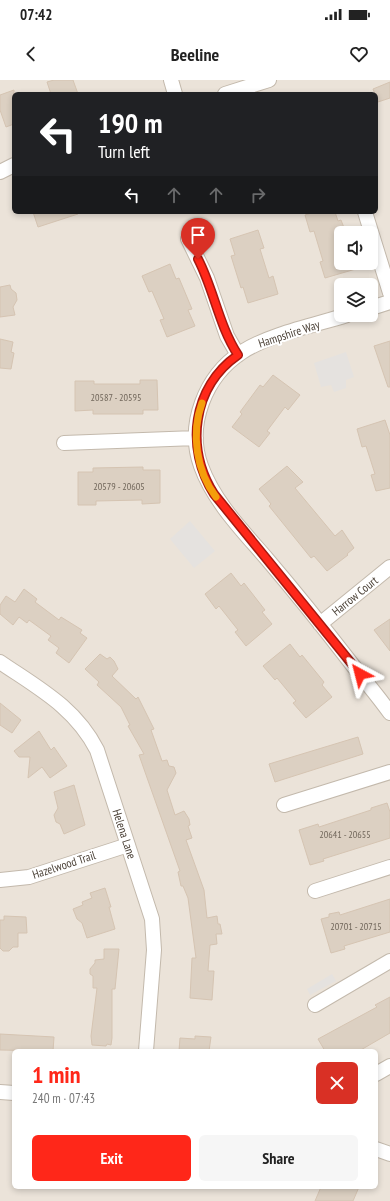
<!DOCTYPE html>
<html lang="en">
<head>
<meta charset="utf-8">
<style>
  :root { --surface:#fff; --page:#f6f6f6; --text:#222; --muted:#767676; --accent:#ff2719 }
  body { margin:0; font-family:"PT Sans Narrow",sans-serif; background:var(--page); color:var(--text); height:100vh; display:flex; flex-direction:column; font-size:15px; white-space:nowrap }
  * { box-sizing:border-box; margin:0 }
  p { font-size:13px; color:var(--muted) }
  .icon { flex:none; width:22px; height:22px; fill:none; stroke:currentColor; stroke-width:2; stroke-linecap:round; stroke-linejoin:round }
  .map { position:relative; flex:1; overflow:hidden }
  .side { position:absolute; left:12px; top:969px; width:366px; height:140px; display:flex; flex-direction:column; background:var(--surface); border-radius:6px; box-shadow:0 2px 6px #0003 }
  .side>* { flex:none }
  .banner { position:absolute; left:12px; top:12px; width:366px; height:122px; border-radius:6px; box-shadow:0 2px 6px #0003; background:#202124; color:#fff; overflow:hidden }
  .controls { position:absolute; left:334px; top:146px; display:grid; gap:8px }
  .controls a { display:grid; place-items:center; width:44px; height:44px; border-radius:6px; background:var(--surface); box-shadow:0 2px 6px #0003; font-size:20px }
  .pin { position:absolute; display:grid; place-items:center; width:34px; height:34px; color:#fff; margin:-41px -17px; border-radius:50% 50% 50% 0; rotate:-45deg; box-shadow:0 0 4px #0007 }
  .pin .icon { rotate:45deg }
  .me { position:absolute; width:44px; margin:-22px; rotate:322deg; stroke-linejoin:round; filter:drop-shadow(0 0 3px #0008) }
  .turn { display:flex; align-items:center; gap:14px; height:84px; padding:0 20px; font-size:18px }
  .turn .icon { width:52px; height:52px; stroke-width:2.5 }
  .turn b { display:block; font-size:28px; line-height:34px }
  .lanes { display:flex; align-items:center; height:38px; padding:0 20px; background:#0003; justify-content:center; gap:20px; direction:ltr }
  .lanes .off { opacity:.35 }
  .round { display:grid; place-items:center; flex:none; width:42px; height:42px; border-radius:6px; background:var(--page) }
  .head { display:flex; align-items:center; justify-content:space-between; height:68px; padding:0 20px }
  h1 { font-size:24px; font-weight:700; line-height:30px; color:var(--accent) }
  .cta { display:flex; gap:8px; margin-top:auto; padding:8px 20px }
  .cta a { flex:1; height:46px; border-radius:6px; background:var(--accent); color:#fff; font-size:16px; font-weight:700; line-height:46px; text-align:center }
  .cta a+a { background:var(--page); color:var(--text) }
  .status { display:flex; justify-content:space-between; align-items:center; height:28px; padding:0 20px; background:var(--surface); direction:ltr }
  .status svg { height:11px; fill:currentColor }
  header { display:flex; justify-content:space-between; align-items:center; height:52px; padding:0 20px; background:var(--surface); font-size:18px; font-weight:700 }
  .map>svg:first-child { display:block }
  .residential { fill:#ebe3d9; fill-rule:evenodd }
  .parking { fill:#e5e2df }
  .building { fill:#dcd0c2; stroke:#d5c4b2 }
  .lines { fill:none; stroke-linecap:round; stroke-linejoin:round }
  .minor-casing { stroke:#c3b9ac; stroke-width:16 }
  .minor { stroke:#fff; stroke-width:14 }
  .route-casing { stroke:#a61910; stroke-width:10 }
  .route { stroke:#ff2719; stroke-width:7 }
  .slow { stroke:#f59e0b; stroke-width:7 }
  .labels { text-anchor:middle; stroke-width:4; stroke-linejoin:round; paint-order:stroke }
  .number-label { font-size:10px; fill:#70665a }
  .street-label { font-size:12px; fill:#4c4238; stroke:#fff }
</style>
</head>
<body>
<div class="status"><b>07:42</b><svg viewBox="0 0 49 12"><path d="M0 12V9h3v3zM5 12V6h3v6zM10 12V3h3v9zM15 12V0h3v12zM26 1h20v11H26zM47 4h2v5h-2z"/></svg></div>
<header><svg class="icon" aria-label="back" viewBox="0 0 24 24"><path d="M15 5l-7 7 7 7"/></svg>Beeline<svg class="icon" aria-label="heart" viewBox="0 0 24 24"><path d="M12 20l-8-8c-3-5 5-10 8-4 3-6 11-1 8 4z"/></svg></header>
<div class="map">
<svg width="390" height="1121" viewBox="0 0 390 1121">
  <rect width="100%" height="100%" fill="#f6f2eb"/>
  <path class="residential" d="M0,0H390V1121H0ZM14,14H376V132H14ZM341,153H371V183H341ZM341,205H371V235H341ZM14,971H376V1107H14Z"/>
  <path class="parking" d="M346,272L354,297L346,300V308L334,312L331,305L321,307L314,283Z
    M190,441L215,471L194,488L170,459Z
    M332,894L336,901L310,915L307,909Z"/>
  <path class="building" d="M54,0H73L78,14H51L47,2Z
    M390,2V18L378,22L373,9Z
    M14,10V44L6,47L0,30V15Z
    M33,132H77L78,134L38,147Z
    M315,132H335L338,141L341,140L346,153H341V183H366V186L325,198L320,182L323,181L314,151L310,152L305,135Z
    M258,150L264,168L260,169L269,198L273,196L278,214L248,223L243,207L241,208L231,176L235,175L230,159Z
    M170,184L176,199L179,198L192,229L188,230L195,246L167,257L160,240L164,239L152,211L149,212L142,196Z
    M10,205L11,209L16,213L17,220L13,227L15,235L0,237V207Z
    M0,259L13,262L11,272L14,273L11,289L0,288Z
    M390,261V307H388L374,266Z
    M273,295L300,315L288,330L285,327L267,351L270,353L259,367L232,347L242,334L240,332L260,305L263,307Z
    M140,300H157L158,330H143V334H93V330L75,331V301H94V304H140Z
    M385,340L390,355V408L376,411L371,395L375,394L366,366L362,367L357,349Z
    M287,386L303,402L295,408L335,456L342,450L354,468L347,474L348,475L327,491L314,476L311,478L269,426L271,424L259,409Z
    M143,387V390H160V423L142,424V420L96,421V425H78V392H93V388Z
    M231,493L241,506L244,503L265,530L262,532L272,544L246,566L235,552L238,550L219,526L216,529L205,514Z
    M24,509L37,519L35,522L59,540L61,537L82,550L80,553L87,558L69,583L56,573L59,568L48,560L51,556L29,540L27,543L19,537L13,545L0,534V525L6,516L15,522Z
    M390,539V571L374,550Z
    M290,564L300,577L302,575L324,602L322,605L332,617L306,638L293,623L296,621L277,598L275,600L263,586Z
    M100,574L107,579L110,577L114,581L118,589L112,596L136,619L138,617L154,649L151,650L162,681L167,680L169,686L174,687L176,693L167,710L175,735L184,731L189,739L190,745L188,746L192,758L186,760L204,810L207,838L217,836L218,844H220L222,854H216L217,864L210,865L208,891H214L212,920L190,918L192,878H196L188,818L183,806H181L178,792L180,791L139,675L144,674L128,646L130,645L121,627L97,605L99,602L85,589Z
    M0,623L21,640L12,653L0,645Z
    M39,651L51,670L54,667L67,686L50,698L42,687L28,698L30,677H19L14,671Z
    M358,657L363,674L275,702L269,684Z
    M74,705L85,745L64,754L60,744L56,742L54,735L58,728L54,712Z
    M387,723L390,732V758L323,779L324,781L310,785L299,750L318,744L319,747L371,730V728Z
    M105,808L111,827H109L115,849L87,858L82,843L77,839L73,829L83,825L82,822L92,818L90,813Z
    M390,819V852L344,866L345,869L331,873L321,839L329,837V834L339,832L340,835Z
    M4,836L26,837L27,853H18V867H13L9,871H3L0,868V840H4Z
    M104,869H119L115,909H112V958L111,965L107,964L106,966L92,965L91,956L97,908H93V896L90,894V889L95,883V880L104,879Z
    M390,917V953L359,971H325L318,959L377,927L375,925Z
    M0,954L54,957L53,971L0,970Z
    M195,956L211,957L209,971H179L180,958L195,959Z
    M321,1107H359L353,1121H315Z"/>
  <g class="lines">
    <defs>
      <path id="minor" d="M171,0L175,14
        M225,14L269,0
        M0,92L14,85
        M365,132L390,213
        M188,159L207,198L227,256L238,275
        M371,228L390,222
        M347,235C315,245 270,254 242,272C205,296 186,345 201,386C214,422 243,451 267,479C296,513 324,548 351,583C364,600 378,616 390,633
        M64,363L196,358
        M320,544L390,487
        M0,582C38,608 75,627 97,670L152,839L154,870L146,971
        M284,725L390,692
        M0,800L29,797L128,765
        M315,811L390,787
        M315,925L390,881
        M376,994L390,986
        M0,1012L14,1013
        M376,1069L390,1074"/>
    </defs>
    <use href="#minor" class="minor-casing"/>
    <use href="#minor" class="minor"/>
  </g>
  <g class="lines">
    <defs>
      <path id="route" d="M198,179C214,210 219,246 238,275C192,307 185,368 214,414L360,594"/>
    </defs>
    <use href="#route" class="route-casing"/>
    <use href="#route" class="route"/>
    <path class="slow" d="M202,323C191,353 196,391 216,417"/>
  </g>
  <g class="labels">
    <g class="number-label">
      <text x="116" y="321">20587 - 20595</text>
      <text x="119" y="410">20579 - 20605</text>
      <text x="345" y="758">20641 - 20655</text>
      <text x="356" y="850">20701 - 20715</text>
    </g>
    <g class="street-label">
      <text transform="translate(289 254) rotate(-18)" y="4">Hampshire Way</text>
      <text transform="translate(355 516) rotate(-39)" y="4">Harrow Court</text>
      <text transform="translate(124 754) rotate(72)" y="4">Helena Lane</text>
      <text transform="translate(64 785) rotate(-18)" y="4">Hazelwood Trail</text>
    </g>
  </g>
</svg>
<div class="controls">
<a><svg class="icon" aria-label="sound" viewBox="0 0 24 24"><path d="M4 9h4l5-4v14l-5-4H4zM17 9q2 3 0 6"/></svg></a>
<a><svg class="icon" aria-label="layers" viewBox="0 0 24 24"><path d="M12 4l9 5-9 5-9-5zM3 14l9 5 9-5"/></svg></a>
</div>
<div class="pin" style="left:198px;top:179px;background:#d93025"><svg class="icon" aria-label="arrive" viewBox="0 0 24 24"><path d="M6 21V4h12l-3 4 3 4H6"/></svg></div>
<svg class="me" style="left:360px;top:594px" viewBox="-20 -20 40 40"><path d="M0-17L14 15 0 8-14 15z" fill="#ff2719" stroke="#fff" stroke-width="4"/></svg>
<div class="banner">
<div class="turn"><svg class="icon" aria-label="left" viewBox="0 0 24 24"><path d="M17 20v-9H6M10 6l-5 5 5 5"/></svg><div><b>190 m</b>Turn left</div></div>
<div class="lanes"><svg class="icon" aria-label="left" viewBox="0 0 24 24"><path d="M17 20v-9H6M10 6l-5 5 5 5"/></svg><svg class="icon off" aria-label="ahead" viewBox="0 0 24 24"><path d="M12 20V5M6 11l6-6 6 6"/></svg><svg class="icon off" aria-label="ahead" viewBox="0 0 24 24"><path d="M12 20V5M6 11l6-6 6 6"/></svg><svg class="icon off" aria-label="right" viewBox="0 0 24 24"><path d="M7 20v-9h11M14 6l5 5-5 5"/></svg></div>
</div>
<section class="side">
<div class="head"><div><h1>1 min</h1><p>240 m · 07:43</p></div><a class="round" style="background:#d93025;color:#fff"><svg class="icon" aria-label="close" viewBox="0 0 24 24"><path d="M6 6l12 12M18 6L6 18"/></svg></a></div>
<div class="cta"><a>Exit</a><a>Share</a></div>
</section>
</div>
</body>
</html>
